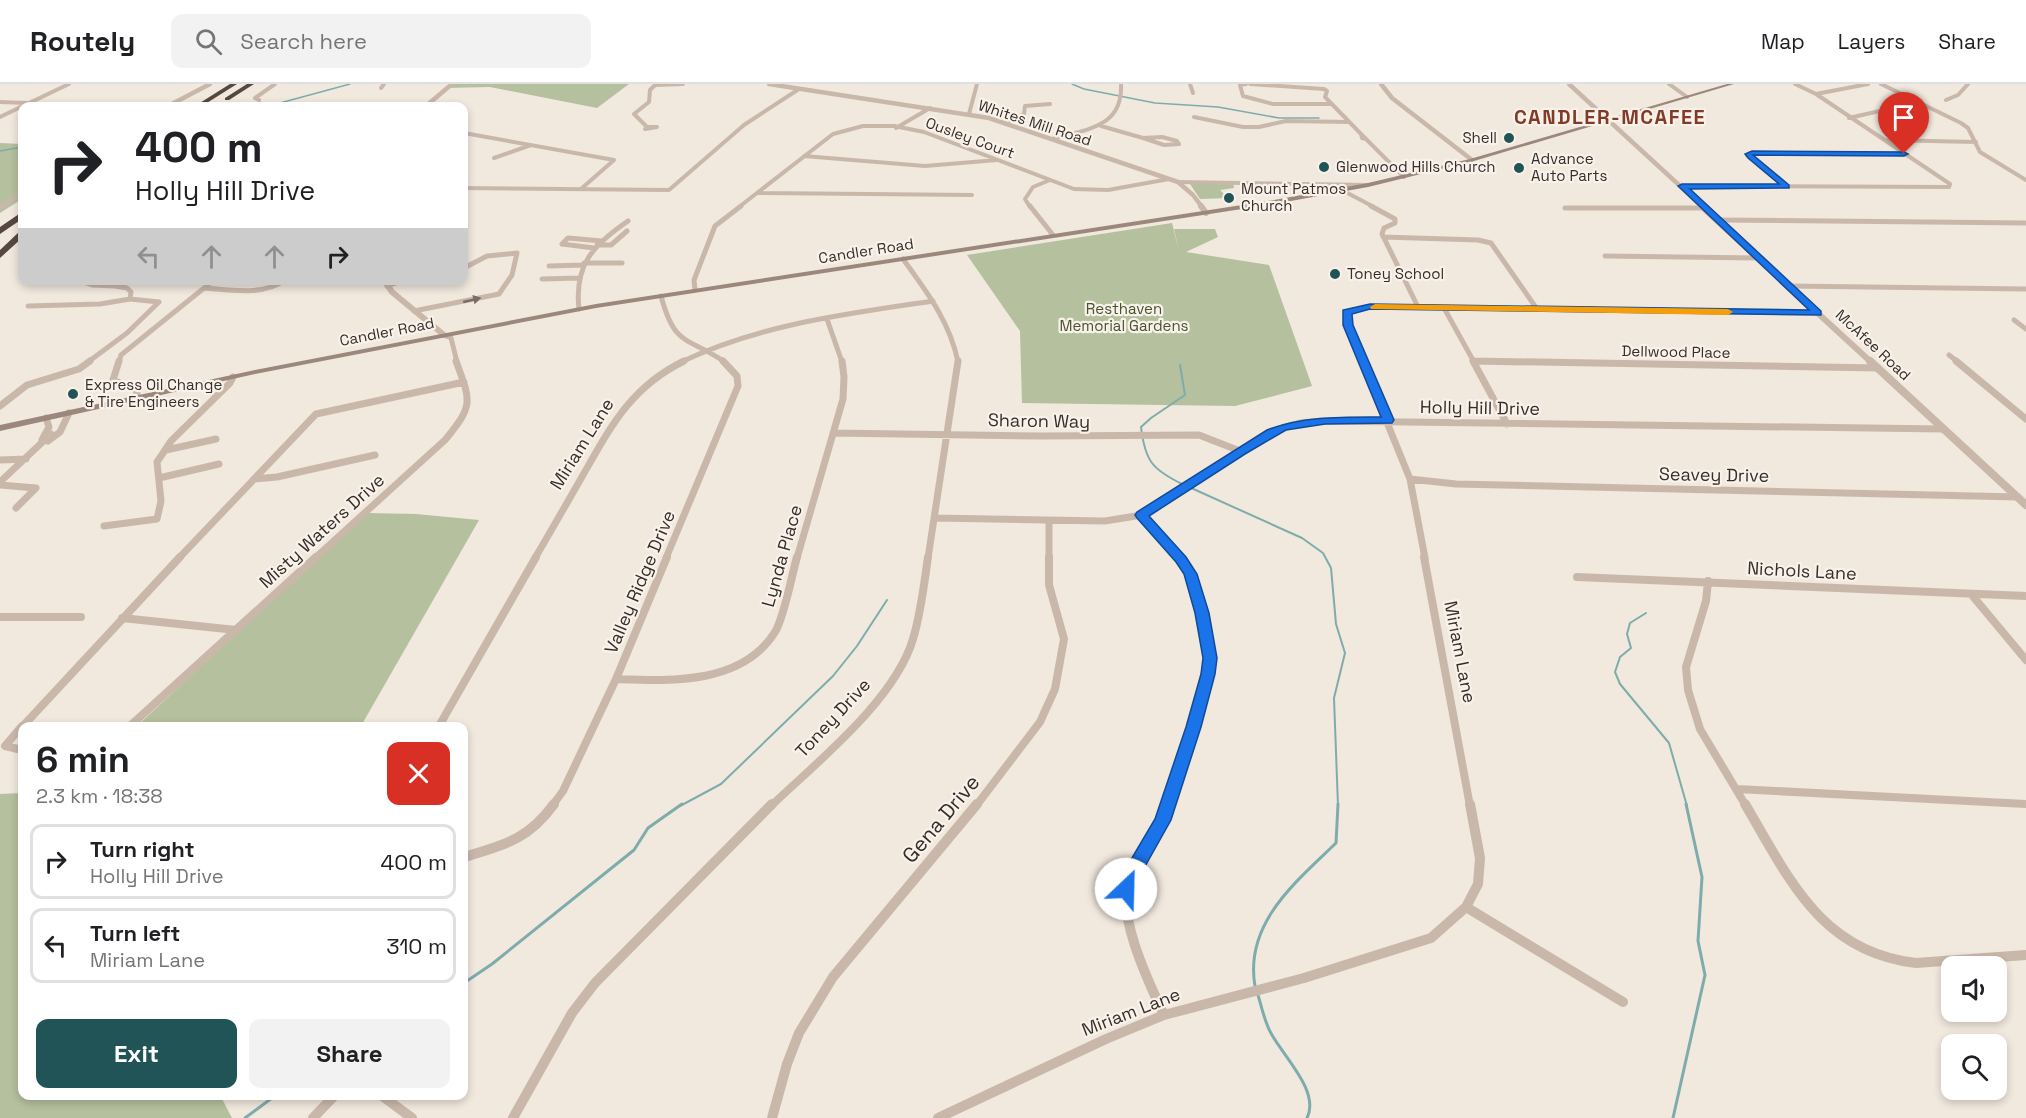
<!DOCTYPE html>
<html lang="en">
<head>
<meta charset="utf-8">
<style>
  :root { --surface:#fff; --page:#f2f2f2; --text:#202124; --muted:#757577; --line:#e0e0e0; --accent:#215456 }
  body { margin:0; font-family:"Space Grotesk",sans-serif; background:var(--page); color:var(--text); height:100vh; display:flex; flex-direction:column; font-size:22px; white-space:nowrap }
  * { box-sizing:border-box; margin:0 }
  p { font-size:20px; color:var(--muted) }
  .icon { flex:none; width:33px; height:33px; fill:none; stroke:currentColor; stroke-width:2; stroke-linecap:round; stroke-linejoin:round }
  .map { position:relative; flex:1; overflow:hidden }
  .sheet { position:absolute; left:18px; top:638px; width:450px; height:378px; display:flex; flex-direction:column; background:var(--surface); border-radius:12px; box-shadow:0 3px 9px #0003 }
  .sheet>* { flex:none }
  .top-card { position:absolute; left:18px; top:18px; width:450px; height:183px; border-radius:12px; box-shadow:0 3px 9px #0003; background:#fff; color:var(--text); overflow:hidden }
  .tools { position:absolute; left:1941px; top:872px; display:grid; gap:12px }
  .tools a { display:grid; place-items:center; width:66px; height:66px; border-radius:12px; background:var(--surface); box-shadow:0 3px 9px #0003; font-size:30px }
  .pin { position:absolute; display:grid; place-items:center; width:51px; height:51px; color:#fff; margin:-62px -26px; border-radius:50% 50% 50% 0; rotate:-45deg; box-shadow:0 0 6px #0007 }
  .pin .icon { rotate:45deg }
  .me { position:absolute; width:66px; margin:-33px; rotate:24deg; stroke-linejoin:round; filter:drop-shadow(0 0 4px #0008) }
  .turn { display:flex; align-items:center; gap:21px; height:126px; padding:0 18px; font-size:27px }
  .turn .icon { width:78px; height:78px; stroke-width:2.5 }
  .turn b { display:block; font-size:42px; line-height:51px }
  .lanes { display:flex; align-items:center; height:57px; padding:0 18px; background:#0003; justify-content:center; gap:30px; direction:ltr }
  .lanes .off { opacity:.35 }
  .round { display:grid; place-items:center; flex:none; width:63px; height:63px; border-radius:12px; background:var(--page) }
  .headline { display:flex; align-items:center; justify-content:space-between; height:102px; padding:0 18px }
  h1 { font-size:36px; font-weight:700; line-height:45px }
  .cta { display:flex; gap:12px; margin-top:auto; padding:12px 18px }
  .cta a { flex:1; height:69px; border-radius:12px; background:var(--accent); color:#fff; font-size:24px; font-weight:700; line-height:69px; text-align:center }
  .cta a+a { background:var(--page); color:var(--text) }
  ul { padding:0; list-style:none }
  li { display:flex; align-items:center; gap:18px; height:75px; margin:0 12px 9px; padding:0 6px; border:3px solid var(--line); border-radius:12px }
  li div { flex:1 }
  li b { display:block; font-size:22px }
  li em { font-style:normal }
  header { display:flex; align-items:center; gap:36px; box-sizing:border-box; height:84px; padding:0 30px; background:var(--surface); border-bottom:2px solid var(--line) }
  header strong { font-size:28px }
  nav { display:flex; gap:33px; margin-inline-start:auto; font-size:21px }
  .search { width:420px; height:54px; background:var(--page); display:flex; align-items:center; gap:15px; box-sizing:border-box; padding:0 21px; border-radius:12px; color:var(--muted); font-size:22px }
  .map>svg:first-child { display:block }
  .green { fill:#b5c09e }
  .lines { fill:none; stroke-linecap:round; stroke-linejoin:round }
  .stream-far2 { stroke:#7eacad; stroke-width:1.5 }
  .stream-far1 { stroke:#7eacad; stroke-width:2 }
  .stream { stroke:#7eacad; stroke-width:3 }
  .minor-far4 { stroke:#c9b8aa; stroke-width:4 }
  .minor-far3 { stroke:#c9b8aa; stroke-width:5 }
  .minor-far2 { stroke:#c9b8aa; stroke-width:7 }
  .minor-far1 { stroke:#c9b8aa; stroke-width:8 }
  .minor { stroke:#c9b8aa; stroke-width:10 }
  .tertiary-far2 { stroke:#c9b8aa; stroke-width:4.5 }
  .tertiary-far1 { stroke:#c9b8aa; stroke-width:6 }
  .tertiary { stroke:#c9b8aa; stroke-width:8 }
  .secondary { fill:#9c877c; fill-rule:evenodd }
  .motorway { fill:#574741; fill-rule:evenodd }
  .oneway { fill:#796c63 }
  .route { fill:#1a73e8; stroke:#114b97; stroke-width:1.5 }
  .slow { fill:#f59e0b }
  .poi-dot { fill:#215456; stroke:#f9f2ea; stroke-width:2 }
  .labels { text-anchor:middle; stroke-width:4.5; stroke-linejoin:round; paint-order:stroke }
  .far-street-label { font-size:15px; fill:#372d29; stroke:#f9f2ea }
  .far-poi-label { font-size:15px; fill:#372d29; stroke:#f9f2ea; text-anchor:start }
  .far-park-label { font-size:15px; fill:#47542e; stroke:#f9f2ea }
  .street-label { font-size:18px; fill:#372d29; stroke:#f9f2ea }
  .far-district-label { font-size:20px; font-weight:bold; letter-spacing:1.5px; fill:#823b26; stroke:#f9f2ea }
  .near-street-label { font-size:21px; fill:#372d29; stroke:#f9f2ea }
</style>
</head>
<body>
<header>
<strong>Routely</strong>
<div class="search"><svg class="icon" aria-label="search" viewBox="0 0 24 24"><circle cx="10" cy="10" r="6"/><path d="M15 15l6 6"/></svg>Search here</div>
<nav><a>Map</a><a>Layers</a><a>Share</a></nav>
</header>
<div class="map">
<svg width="2026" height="1034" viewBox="0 0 2026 1034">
  <rect width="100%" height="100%" fill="#f1e8de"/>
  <path class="green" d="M450,0H629L597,24L490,3L445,4Z
    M0,59L22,60V115L0,129Z
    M1193,98L1233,99L1234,104L1220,106L1228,114L1200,115L1190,100Z
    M1172,139L1179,167L1174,145H1215L1218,153L1186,168L1269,181L1312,302L1235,322L1022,319L1020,247L967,171Z
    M365,429L416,430L479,436L361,642H137Z
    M22,709V1011H220L232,1034H0V710Z"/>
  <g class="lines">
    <path class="stream-far2" d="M1072,0L1084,5L1155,19L1218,23L1279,34H1319
      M269,22L350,0
      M0,67L22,63"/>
    <path class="stream-far1" d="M1180,281L1185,311L1151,334L1141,343C1145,378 1153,386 1184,401
      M1189,403L1302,454L1323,469L1331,484L1336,540L1345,569L1334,614L1338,722
      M1646,529L1630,539L1627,550L1631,564L1620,573L1615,588L1620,600L1669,659L1687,722
      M680,722L721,700L833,592L857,562L887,516"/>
    <path class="stream" d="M464,899L492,880L634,766L648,744L682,720
      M1255,902C1244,839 1296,798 1336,759L1338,720
      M1258,911C1262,924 1265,940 1272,951C1285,974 1320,1008 1307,1034
      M245,1034L276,1011
      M1673,1034L1705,891L1698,857L1702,793L1686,720"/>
    <path class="minor-far4" d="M1190,0L1193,9
      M1246,0L1240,1L1243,12L1273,20H1330
      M1250,0L1324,5L1327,7L1325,13L1361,50
      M1669,0L1687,13
      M1881,0L1961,39L1968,44L1980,68L2026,96
      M655,1L683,0
      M381,4L384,0
      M1816,10L1868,0
      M259,16L255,14L275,0
      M1946,16L1958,11L1968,0
      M0,18L27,19
      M969,30L977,0
      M0,33L69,0
      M1194,33L1243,43H1259L1286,37L1348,38
      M1849,34L1919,18
      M1005,39L1024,30L1025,22L1050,20
      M1101,42L1143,54
      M647,43H657L645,45Z
      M647,43L634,30L649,18L650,6L656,0
      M896,44L930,24
      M464,49L614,76L581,105
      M1361,50L1366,55L1362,54Z
      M1162,53L1177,57L1179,60L1164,61L1143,54Z
      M1052,55C1086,45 1123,44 1121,0
      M1366,55L1404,93
      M1885,56L1976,58
      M804,72L925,82L997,76
      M494,74L531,61
      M1178,98L1368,101
      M1682,102L1949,103L1950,100L1816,10L1795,0
      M1786,102L1754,76L1750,69L1902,70
      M1336,103L1374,123
      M464,104L669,106L744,41L799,5
      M758,109L972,111
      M739,123L833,50L863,42H894L924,48L1074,105L1108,106L1169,95
      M1030,123L1025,115L1033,103L1050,96"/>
    <path class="minor-far3" d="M1030,122L1053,151
      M1371,122L1395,135V139L1384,144L1382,150L1418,223
      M1565,124H1705
      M1718,136L2026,139
      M1383,153L1478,156L1491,159L1537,225
      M562,160L568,154L602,157
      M562,160L594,164
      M597,161H611L627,147
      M1605,172L1758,174
      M903,175C927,208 950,238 958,278
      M584,179H622
      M549,182L583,181
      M542,195L579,194
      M78,196L92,201L115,202
      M114,196L115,202L127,204L131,208L130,215L159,218
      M387,202L405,196
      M1789,202L2026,205
      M205,204C231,206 263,212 285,196
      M695,206L694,196L715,142L741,122
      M661,212C675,264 687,252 725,278
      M28,222L100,220L130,215
      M1444,224L1474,278
      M579,225C574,181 593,161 628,137
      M414,227L499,210L512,191L517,169L487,172L464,184
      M827,235L842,278
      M2014,236L2026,245
      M444,251L451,254L457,278
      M1949,271L1958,278
      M1474,277L1558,278
      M88,278L127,249L159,218
      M119,278L121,271L214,196
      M681,278C761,240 846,230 933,217
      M1363,278L1348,241L1347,228L1370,223L1818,229"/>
    <path class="minor-far2" d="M119,277L113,296L136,306L138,314
      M1362,277L1410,395L1425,474
      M1473,277L1507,340
      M1474,277L1878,284
      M1956,277L2026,335
      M0,322L27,301L79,285L90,277
      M833,349L1042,352L1199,351L1240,367
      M42,356L49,343L46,334
      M48,357L60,348L69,329
      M166,366L216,355
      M0,376L26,375
      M159,394L219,380
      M254,395L277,393L375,371
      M1410,395L1456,400L2018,413
      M0,398L51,350
      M0,401L36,404L16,424
      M1142,431L1181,474
      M935,434L1105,437L1142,431L1271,348L1300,339L1325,337L1943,345
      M1049,437V474
      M104,442L157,435L161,417L157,378L171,357L230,299L233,293
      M179,474L316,330L464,298
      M315,474L445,356C474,321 471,318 456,277
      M535,474C551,447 567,419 583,391C611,342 631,303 684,277
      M666,474L738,302L737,292L723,277
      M797,474L843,315L844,293L842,277
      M928,474L958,277"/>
    <path class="minor-far1" d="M1424,473L1470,722
      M1577,493L2026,512
      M1708,497L1706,517L1686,583L1688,606L1700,645L1746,722
      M1971,510L2026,576
      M0,533H81
      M122,534L236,546
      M616,595C670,597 742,601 775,548C784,534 792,490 797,473
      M22,642L5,662L22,666
      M23,642L180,473
      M130,642L316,473
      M439,642L536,473
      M1737,705L2026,720
      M552,722L563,707L616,595L667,473
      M771,722C817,678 895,616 913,555C921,529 924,500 928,473
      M976,722L1040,638L1055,605L1064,555L1049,501V473
      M1167,722L1193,643L1208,590L1210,574L1202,529L1190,490L1179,473"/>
    <path class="minor" d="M1745,720C1789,794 1820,868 1916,879L2026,871
      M464,773C504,761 528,756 554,720
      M1466,823L1623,918
      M1164,931C1149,899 1115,829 1129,794C1139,768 1158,747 1167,720
      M381,1011L412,1034
      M313,1034L335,1011
      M513,1034L572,929L595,899L772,720
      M772,1034L787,980L799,949L833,893L977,720
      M938,1034L1106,955L1164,931L1304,894L1431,854L1466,823L1478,800L1480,774L1470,720"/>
    <path class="tertiary-far2" d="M769,0L989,34L1178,98L1193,111L1202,123
      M1381,0L1392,14L1472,76
      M1569,0L1703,123
      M168,22L210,0
      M426,22L452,0
      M1,123L22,109"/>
    <path class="tertiary-far1" d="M1201,122L1206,129
      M1701,122L1871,278
      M0,124L3,122
      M384,196L392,208L444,251"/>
    <path class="tertiary" d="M1870,277L2026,421"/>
    <path class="secondary" d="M1727,0H1734L1474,77L1368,103L1268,121L596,224L255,290L0,347V341L255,286L596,220L1268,117L1368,99L1470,75Z"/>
    <path class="motorway" d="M230,0H237L202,22H195Z
      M247,0H254L229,16H225V14Z
      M19,130H22V135L0,150V143Z
      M19,148H22V154L0,174V166Z"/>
  </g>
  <defs><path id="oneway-solid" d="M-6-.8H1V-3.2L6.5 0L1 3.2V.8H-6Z" transform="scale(1.5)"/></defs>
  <use class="oneway" href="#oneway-solid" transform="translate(472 216) rotate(-13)"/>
  <path class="route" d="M1752,67L1904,68L1908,70L1904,72L1753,71L1789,101V104L1690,105L1821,227V231L1370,225L1352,230L1353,241L1394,336L1392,339L1325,340L1286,346L1245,370L1149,432L1186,473L1197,490L1209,529L1217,574L1215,590L1201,643L1171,736L1138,795L1132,810L1126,813L1120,810L1117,805L1123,789L1155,735L1186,643L1201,590L1203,574L1195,529L1184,490L1176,478L1137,434L1135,431L1137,428L1267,346C1303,332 1343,333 1381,333L1343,241V226L1370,220L1809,226L1678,102L1682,100H1779L1748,74L1745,70Z"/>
  <path class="slow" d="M1375,220L1728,225L1733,228L1728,231L1371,225L1370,223Z"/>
  <g class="poi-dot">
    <circle cx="1509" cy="54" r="6"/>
    <circle cx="1324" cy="83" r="6"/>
    <circle cx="1519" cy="84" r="6"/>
    <circle cx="1229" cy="114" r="6"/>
    <circle cx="1335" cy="190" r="6"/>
    <circle cx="73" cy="310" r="6"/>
  </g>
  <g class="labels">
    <g class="far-street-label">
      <text transform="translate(1035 39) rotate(18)" y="5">Whites Mill Road</text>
      <text transform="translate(970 54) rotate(20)" y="5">Ousley Court</text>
      <text transform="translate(866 167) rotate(-9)" y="5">Candler Road</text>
      <text transform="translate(387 248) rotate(-11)" y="5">Candler Road</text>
      <text transform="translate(1873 261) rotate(43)" y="5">McAfee Road</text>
      <text transform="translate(1676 268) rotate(1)" y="5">Dellwood Place</text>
    </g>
    <g class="far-poi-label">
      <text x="1497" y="59" text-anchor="end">Shell</text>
      <text x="1531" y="80">Advance<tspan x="1531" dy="17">Auto Parts</tspan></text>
      <text x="1336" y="88">Glenwood Hills Church</text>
      <text x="1241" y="110">Mount Patmos<tspan x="1241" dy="17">Church</tspan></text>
      <text x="1347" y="195">Toney School</text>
      <text x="85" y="306">Express Oil Change<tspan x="85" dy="17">&amp; Tire Engineers</tspan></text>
    </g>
    <g class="far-park-label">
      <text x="1124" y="230">Resthaven<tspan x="1124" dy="17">Memorial Gardens</tspan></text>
    </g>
    <g class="street-label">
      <text transform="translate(1480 324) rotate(1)" y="6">Holly Hill Drive</text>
      <text transform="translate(1039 337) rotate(1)" y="6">Sharon Way</text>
      <text transform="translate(582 360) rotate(-58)" y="6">Miriam Lane</text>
      <text transform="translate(1714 391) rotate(1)" y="6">Seavey Drive</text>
      <text transform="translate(322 447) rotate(-42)" y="6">Misty Waters Drive</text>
      <text transform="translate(782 472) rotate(-74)" y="6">Lynda Place</text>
      <text transform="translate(1802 487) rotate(3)" y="6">Nichols Lane</text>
      <text transform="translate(640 498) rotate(-67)" y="6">Valley Ridge Drive</text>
      <text transform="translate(1460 568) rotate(79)" y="6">Miriam Lane</text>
      <text transform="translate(833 634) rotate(-47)" y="6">Toney Drive</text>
      <text transform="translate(1131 928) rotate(-21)" y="6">Miriam Lane</text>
    </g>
    <g class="far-district-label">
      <text x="1610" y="40">CANDLER-MCAFEE</text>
    </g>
    <g class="near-street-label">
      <text transform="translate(941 735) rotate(-50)" y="7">Gena Drive</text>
    </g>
  </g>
</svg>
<div class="tools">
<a><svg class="icon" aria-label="sound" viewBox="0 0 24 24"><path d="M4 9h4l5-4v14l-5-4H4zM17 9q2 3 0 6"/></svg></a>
<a><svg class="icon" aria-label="search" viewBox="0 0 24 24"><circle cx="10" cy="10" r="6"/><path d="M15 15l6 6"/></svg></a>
</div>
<div class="pin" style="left:1904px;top:70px;background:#d93025"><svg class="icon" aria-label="arrive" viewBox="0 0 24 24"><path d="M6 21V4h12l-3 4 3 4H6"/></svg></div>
<svg class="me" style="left:1126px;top:805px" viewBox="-20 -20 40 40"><circle r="19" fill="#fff"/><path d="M0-13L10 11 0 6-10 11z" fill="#1a73e8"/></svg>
<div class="top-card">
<div class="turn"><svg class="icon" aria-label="right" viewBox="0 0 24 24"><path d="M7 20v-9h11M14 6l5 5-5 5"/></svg><div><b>400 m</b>Holly Hill Drive</div></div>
<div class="lanes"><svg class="icon off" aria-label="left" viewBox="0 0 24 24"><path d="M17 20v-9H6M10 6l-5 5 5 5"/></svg><svg class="icon off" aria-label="ahead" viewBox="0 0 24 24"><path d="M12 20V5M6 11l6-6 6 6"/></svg><svg class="icon off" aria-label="ahead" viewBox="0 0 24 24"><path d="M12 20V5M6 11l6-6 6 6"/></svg><svg class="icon" aria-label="right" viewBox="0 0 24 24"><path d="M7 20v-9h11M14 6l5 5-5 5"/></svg></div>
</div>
<section class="sheet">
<div class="headline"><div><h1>6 min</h1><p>2.3 km · 18:38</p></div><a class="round" style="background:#d93025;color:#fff"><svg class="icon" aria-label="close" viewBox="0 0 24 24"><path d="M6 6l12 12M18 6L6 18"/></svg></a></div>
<ul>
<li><svg class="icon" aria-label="right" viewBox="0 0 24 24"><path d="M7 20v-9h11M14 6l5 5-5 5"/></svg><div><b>Turn right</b><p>Holly Hill Drive</p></div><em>400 m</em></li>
<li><svg class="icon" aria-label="left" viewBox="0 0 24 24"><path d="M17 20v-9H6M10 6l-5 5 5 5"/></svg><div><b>Turn left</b><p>Miriam Lane</p></div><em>310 m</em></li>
</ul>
<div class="cta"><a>Exit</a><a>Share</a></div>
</section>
</div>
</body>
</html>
